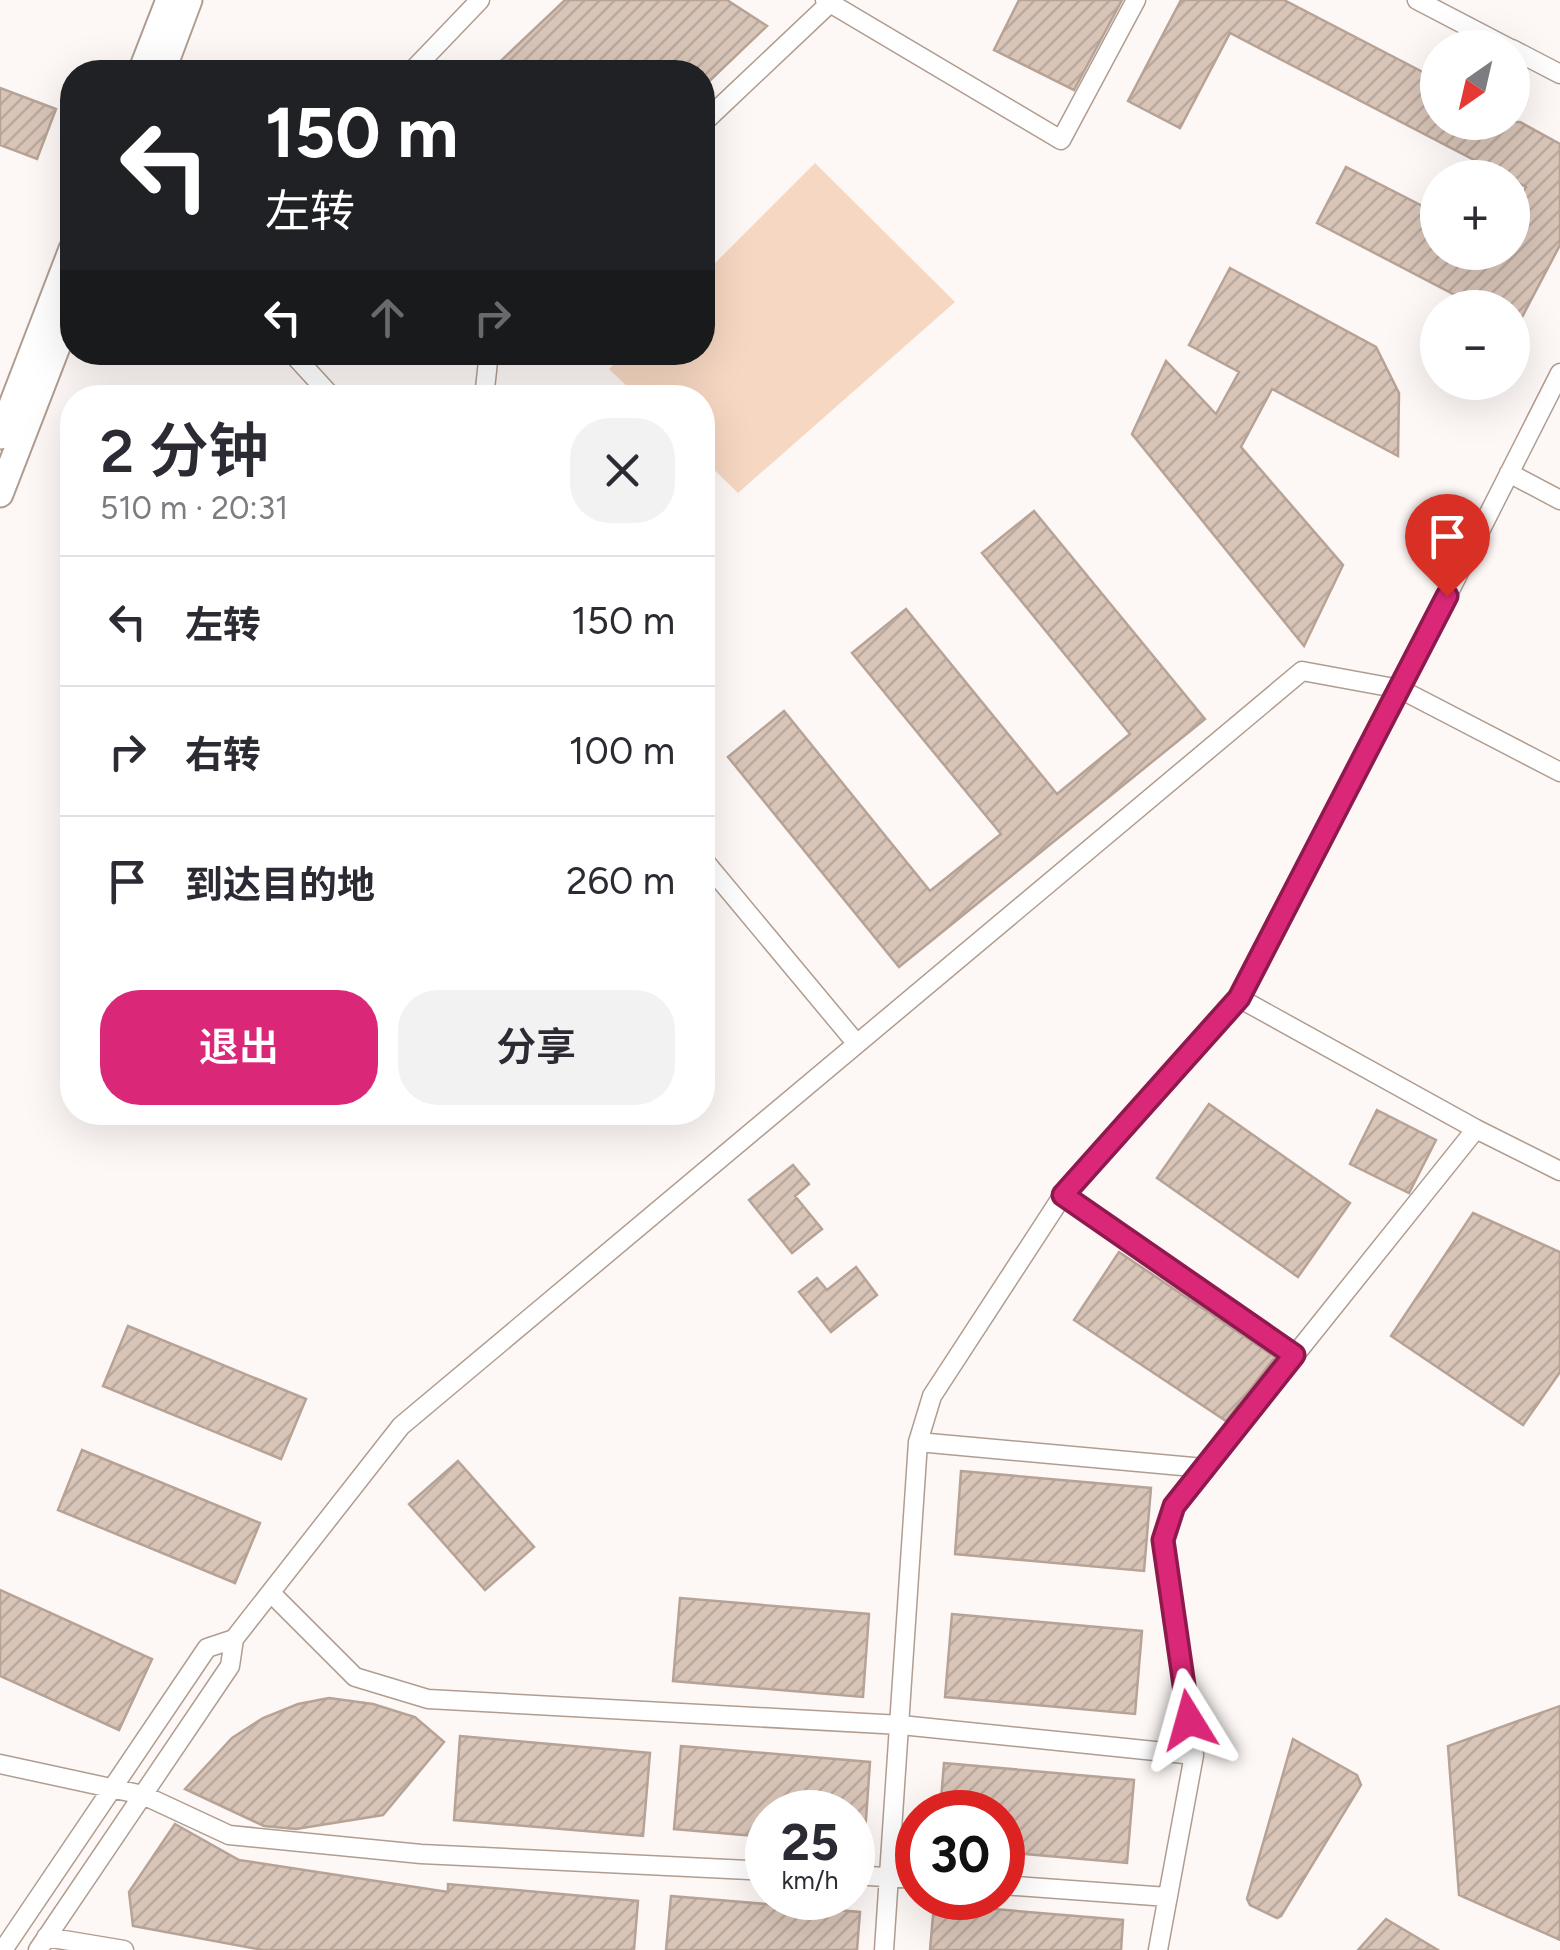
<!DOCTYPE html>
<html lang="zh">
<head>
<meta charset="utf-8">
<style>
  :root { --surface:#fff; --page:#f2f2f3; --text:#2b2b33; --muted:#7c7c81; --line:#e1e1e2; --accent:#db2777 }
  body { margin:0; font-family:Figtree,"Noto Sans SC",sans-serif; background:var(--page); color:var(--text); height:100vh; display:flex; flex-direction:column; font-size:38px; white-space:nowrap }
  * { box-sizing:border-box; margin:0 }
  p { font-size:32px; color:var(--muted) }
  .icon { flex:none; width:55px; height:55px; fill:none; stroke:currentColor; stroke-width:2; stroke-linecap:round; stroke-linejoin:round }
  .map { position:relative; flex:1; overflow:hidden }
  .details { position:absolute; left:60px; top:385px; width:655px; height:740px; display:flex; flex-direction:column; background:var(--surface); border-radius:40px; box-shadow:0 10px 40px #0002 }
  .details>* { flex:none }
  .banner { position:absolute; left:60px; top:60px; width:655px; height:305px; border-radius:40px; box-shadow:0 10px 40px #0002; background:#202124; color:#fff; overflow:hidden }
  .needle { width:65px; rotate:214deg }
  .fabs { position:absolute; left:1420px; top:30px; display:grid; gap:20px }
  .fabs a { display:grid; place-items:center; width:110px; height:110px; border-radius:50%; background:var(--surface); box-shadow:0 10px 40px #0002; font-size:50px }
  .speed { position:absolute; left:745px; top:1790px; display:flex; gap:20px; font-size:50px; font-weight:700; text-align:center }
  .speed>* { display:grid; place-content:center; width:130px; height:130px; border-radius:50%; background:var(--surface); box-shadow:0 10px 40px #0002; line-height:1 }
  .speed small { font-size:25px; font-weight:400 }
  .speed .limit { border:15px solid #d22; background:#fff; color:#111 }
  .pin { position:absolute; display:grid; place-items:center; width:85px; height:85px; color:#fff; margin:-102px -42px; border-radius:50% 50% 50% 0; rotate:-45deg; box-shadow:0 0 10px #0007 }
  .pin .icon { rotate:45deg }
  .me { position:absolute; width:110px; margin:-55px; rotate:352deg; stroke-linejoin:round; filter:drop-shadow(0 0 8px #0008) }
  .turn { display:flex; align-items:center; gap:35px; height:210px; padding:0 40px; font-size:45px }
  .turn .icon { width:130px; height:130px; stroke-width:2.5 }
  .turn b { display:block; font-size:70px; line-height:85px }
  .lanes { display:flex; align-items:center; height:95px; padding:0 40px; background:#0003; justify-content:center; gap:50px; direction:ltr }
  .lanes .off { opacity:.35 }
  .round { display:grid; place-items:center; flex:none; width:105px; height:105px; border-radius:40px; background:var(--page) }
  .summary { display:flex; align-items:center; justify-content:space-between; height:170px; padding:0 40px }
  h1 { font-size:60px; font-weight:600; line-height:75px }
  .primary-button { display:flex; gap:20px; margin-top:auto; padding:20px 40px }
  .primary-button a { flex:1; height:115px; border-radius:40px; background:var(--accent); color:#fff; font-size:40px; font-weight:600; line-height:115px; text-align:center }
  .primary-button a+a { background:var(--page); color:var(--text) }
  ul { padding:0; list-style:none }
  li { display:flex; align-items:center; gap:30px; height:130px; padding:0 40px; border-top:2px solid var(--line) }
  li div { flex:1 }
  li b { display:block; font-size:38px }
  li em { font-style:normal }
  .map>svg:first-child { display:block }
  .grass { fill:#f6d7c2 }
  .building { fill:url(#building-hatch); stroke:#b7a396; stroke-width:2.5 }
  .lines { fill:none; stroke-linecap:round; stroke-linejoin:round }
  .street-casing { stroke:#b09d90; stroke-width:21 }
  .secondary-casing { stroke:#b09d90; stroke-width:29 }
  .street { stroke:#fff; stroke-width:18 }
  .secondary { stroke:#fff; stroke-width:25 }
  .route-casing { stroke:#8e194d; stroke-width:25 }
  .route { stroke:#db2777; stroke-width:18 }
</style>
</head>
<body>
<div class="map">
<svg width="1560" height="1950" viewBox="0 0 1560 1950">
  <defs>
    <pattern id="building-hatch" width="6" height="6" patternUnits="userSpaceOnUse" patternTransform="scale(2.5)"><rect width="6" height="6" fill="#d9c5b8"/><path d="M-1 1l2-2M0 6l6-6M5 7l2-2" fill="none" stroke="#baa99e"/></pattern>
  </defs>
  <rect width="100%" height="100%" fill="#fdf8f6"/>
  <path class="grass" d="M815,163L955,302L738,493L703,459L702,398L638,397L609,369L625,353L702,352L703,275Z"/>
  <path class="building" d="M565,0H727L767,26L702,88V72H489Z
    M1019,0H1122L1074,90L994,50Z
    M1181,0H1284L1438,80V122H1520L1560,144V245L1512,336V308H1480L1317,223L1346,167L1438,214V252H1512V212L1526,187L1230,33L1180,128L1128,101Z
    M0,88L56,109L37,159L0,145Z
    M1230,268L1376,347L1399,393L1398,456L1272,389L1241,447L1343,565L1304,646L1132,434L1166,361L1216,414L1239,372L1189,345Z
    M1034,511L1205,719L899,967L728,757L784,711L930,891L1001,834L852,653L906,609L1057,794L1130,734L982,553Z
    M1209,1104L1350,1203L1298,1277L1157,1178Z
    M1377,1110L1436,1140L1409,1193L1350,1164Z
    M793,1165L809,1184L795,1196L822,1229L792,1253L749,1200Z
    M1473,1213L1560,1252V1372L1523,1425L1391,1336Z
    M1119,1252L1275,1357L1226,1421L1074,1320Z
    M856,1267L877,1295L831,1332L799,1292L817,1278L827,1290Z
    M128,1326L306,1399L281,1459L103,1386Z
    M82,1450L260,1523L235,1583L58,1510Z
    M458,1461L534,1547L485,1590L409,1504Z
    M961,1471L1151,1488L1144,1571L955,1554Z
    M0,1590L152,1659L119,1730L0,1676Z
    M680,1598L869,1614L863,1697L673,1681Z
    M952,1614L1142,1631L1135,1714L945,1697Z
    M329,1698L373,1704L415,1717L444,1742L383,1815L296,1829L264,1826L185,1789L232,1738L263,1718L298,1704Z
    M1560,1706V1940L1459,1895L1448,1746Z
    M460,1736L650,1753L643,1836L454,1820Z
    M1293,1739L1357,1775L1361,1785L1281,1916L1277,1918L1250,1905L1247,1899Z
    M681,1746L870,1762L864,1848H852V1812H768V1837L674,1829Z
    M944,1763L1134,1780L1127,1863L1002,1852V1812H940Z
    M175,1824L239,1860L448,1892V1884L638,1901L634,1950H263L133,1926L129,1892Z
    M671,1896L860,1912L857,1950H666Z
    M934,1904L1123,1920L1121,1950H930Z
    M1386,1919L1438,1950H1358Z"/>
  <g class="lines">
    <defs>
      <path id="street" d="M825,0L1061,140L1136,0
        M1417,0L1509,48
        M1512,49L1560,74
        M411,72L480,0
        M702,124L830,3
        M291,352L333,398
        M484,398L489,352
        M1509,473L1560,500
        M702,858L857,1044
        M1239,998L1476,1129L1560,1171
        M1063,1195L1294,1355
        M918,1442L1204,1468
        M271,1593L355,1677L428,1699L901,1725L1194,1755
        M0,1764L143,1795L229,1835L421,1854L768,1871
        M852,1875L918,1879
        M1002,1885L1168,1897
        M46,1937L124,1950
        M3,1950L207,1648L234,1639
        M38,1950L230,1666L234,1639L401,1426L1302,671L1400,689L1560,772
        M884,1950L918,1442L932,1396L1063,1195L1239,998L1400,689L1560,373
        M1158,1950L1194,1755L1163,1540L1174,1506L1476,1129"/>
      <path id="secondary" d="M141,72L169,0
        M162,72L189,0
        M0,436L72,249
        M0,494L72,308"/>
    </defs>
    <use href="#street" class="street-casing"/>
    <use href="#secondary" class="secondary-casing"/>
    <use href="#street" class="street"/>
    <use href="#secondary" class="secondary"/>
  </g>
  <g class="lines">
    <defs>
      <path id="route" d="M1189,1720L1163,1540L1174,1506L1294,1355L1063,1195L1239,998L1447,596"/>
    </defs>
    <use href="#route" class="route-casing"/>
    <use href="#route" class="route"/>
  </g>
</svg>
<div class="fabs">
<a><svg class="needle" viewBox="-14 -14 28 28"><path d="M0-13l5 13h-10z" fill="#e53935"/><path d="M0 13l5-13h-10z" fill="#7c7c81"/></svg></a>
<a>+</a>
<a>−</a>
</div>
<div class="speed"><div>25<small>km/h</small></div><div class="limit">30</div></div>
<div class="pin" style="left:1447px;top:596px;background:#d93025"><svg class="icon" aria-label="arrive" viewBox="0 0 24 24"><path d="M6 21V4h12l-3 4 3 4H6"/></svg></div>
<svg class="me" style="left:1189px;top:1720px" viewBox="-20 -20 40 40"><path d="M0-17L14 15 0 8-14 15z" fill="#db2777" stroke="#fff" stroke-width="4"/></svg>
<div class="banner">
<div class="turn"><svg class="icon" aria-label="left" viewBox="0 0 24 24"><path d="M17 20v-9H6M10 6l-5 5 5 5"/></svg><div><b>150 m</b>左转</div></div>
<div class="lanes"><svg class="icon" aria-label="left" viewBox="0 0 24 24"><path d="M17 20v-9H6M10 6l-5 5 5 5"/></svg><svg class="icon off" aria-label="ahead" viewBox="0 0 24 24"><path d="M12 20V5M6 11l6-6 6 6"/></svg><svg class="icon off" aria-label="right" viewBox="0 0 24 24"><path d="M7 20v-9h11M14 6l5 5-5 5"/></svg></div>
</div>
<section class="details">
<div class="summary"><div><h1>2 分钟</h1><p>510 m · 20:31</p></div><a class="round"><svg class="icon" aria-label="close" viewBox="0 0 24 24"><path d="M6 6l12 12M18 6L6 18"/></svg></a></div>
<ul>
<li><svg class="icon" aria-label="left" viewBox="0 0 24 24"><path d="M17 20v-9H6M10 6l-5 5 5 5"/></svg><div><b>左转</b></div><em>150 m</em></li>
<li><svg class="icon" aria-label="right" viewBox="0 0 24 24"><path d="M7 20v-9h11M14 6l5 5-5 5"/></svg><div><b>右转</b></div><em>100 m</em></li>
<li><svg class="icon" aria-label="arrive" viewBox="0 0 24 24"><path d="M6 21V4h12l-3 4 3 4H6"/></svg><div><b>到达目的地</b></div><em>260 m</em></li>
</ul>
<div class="primary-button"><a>退出</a><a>分享</a></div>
</section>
</div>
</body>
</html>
